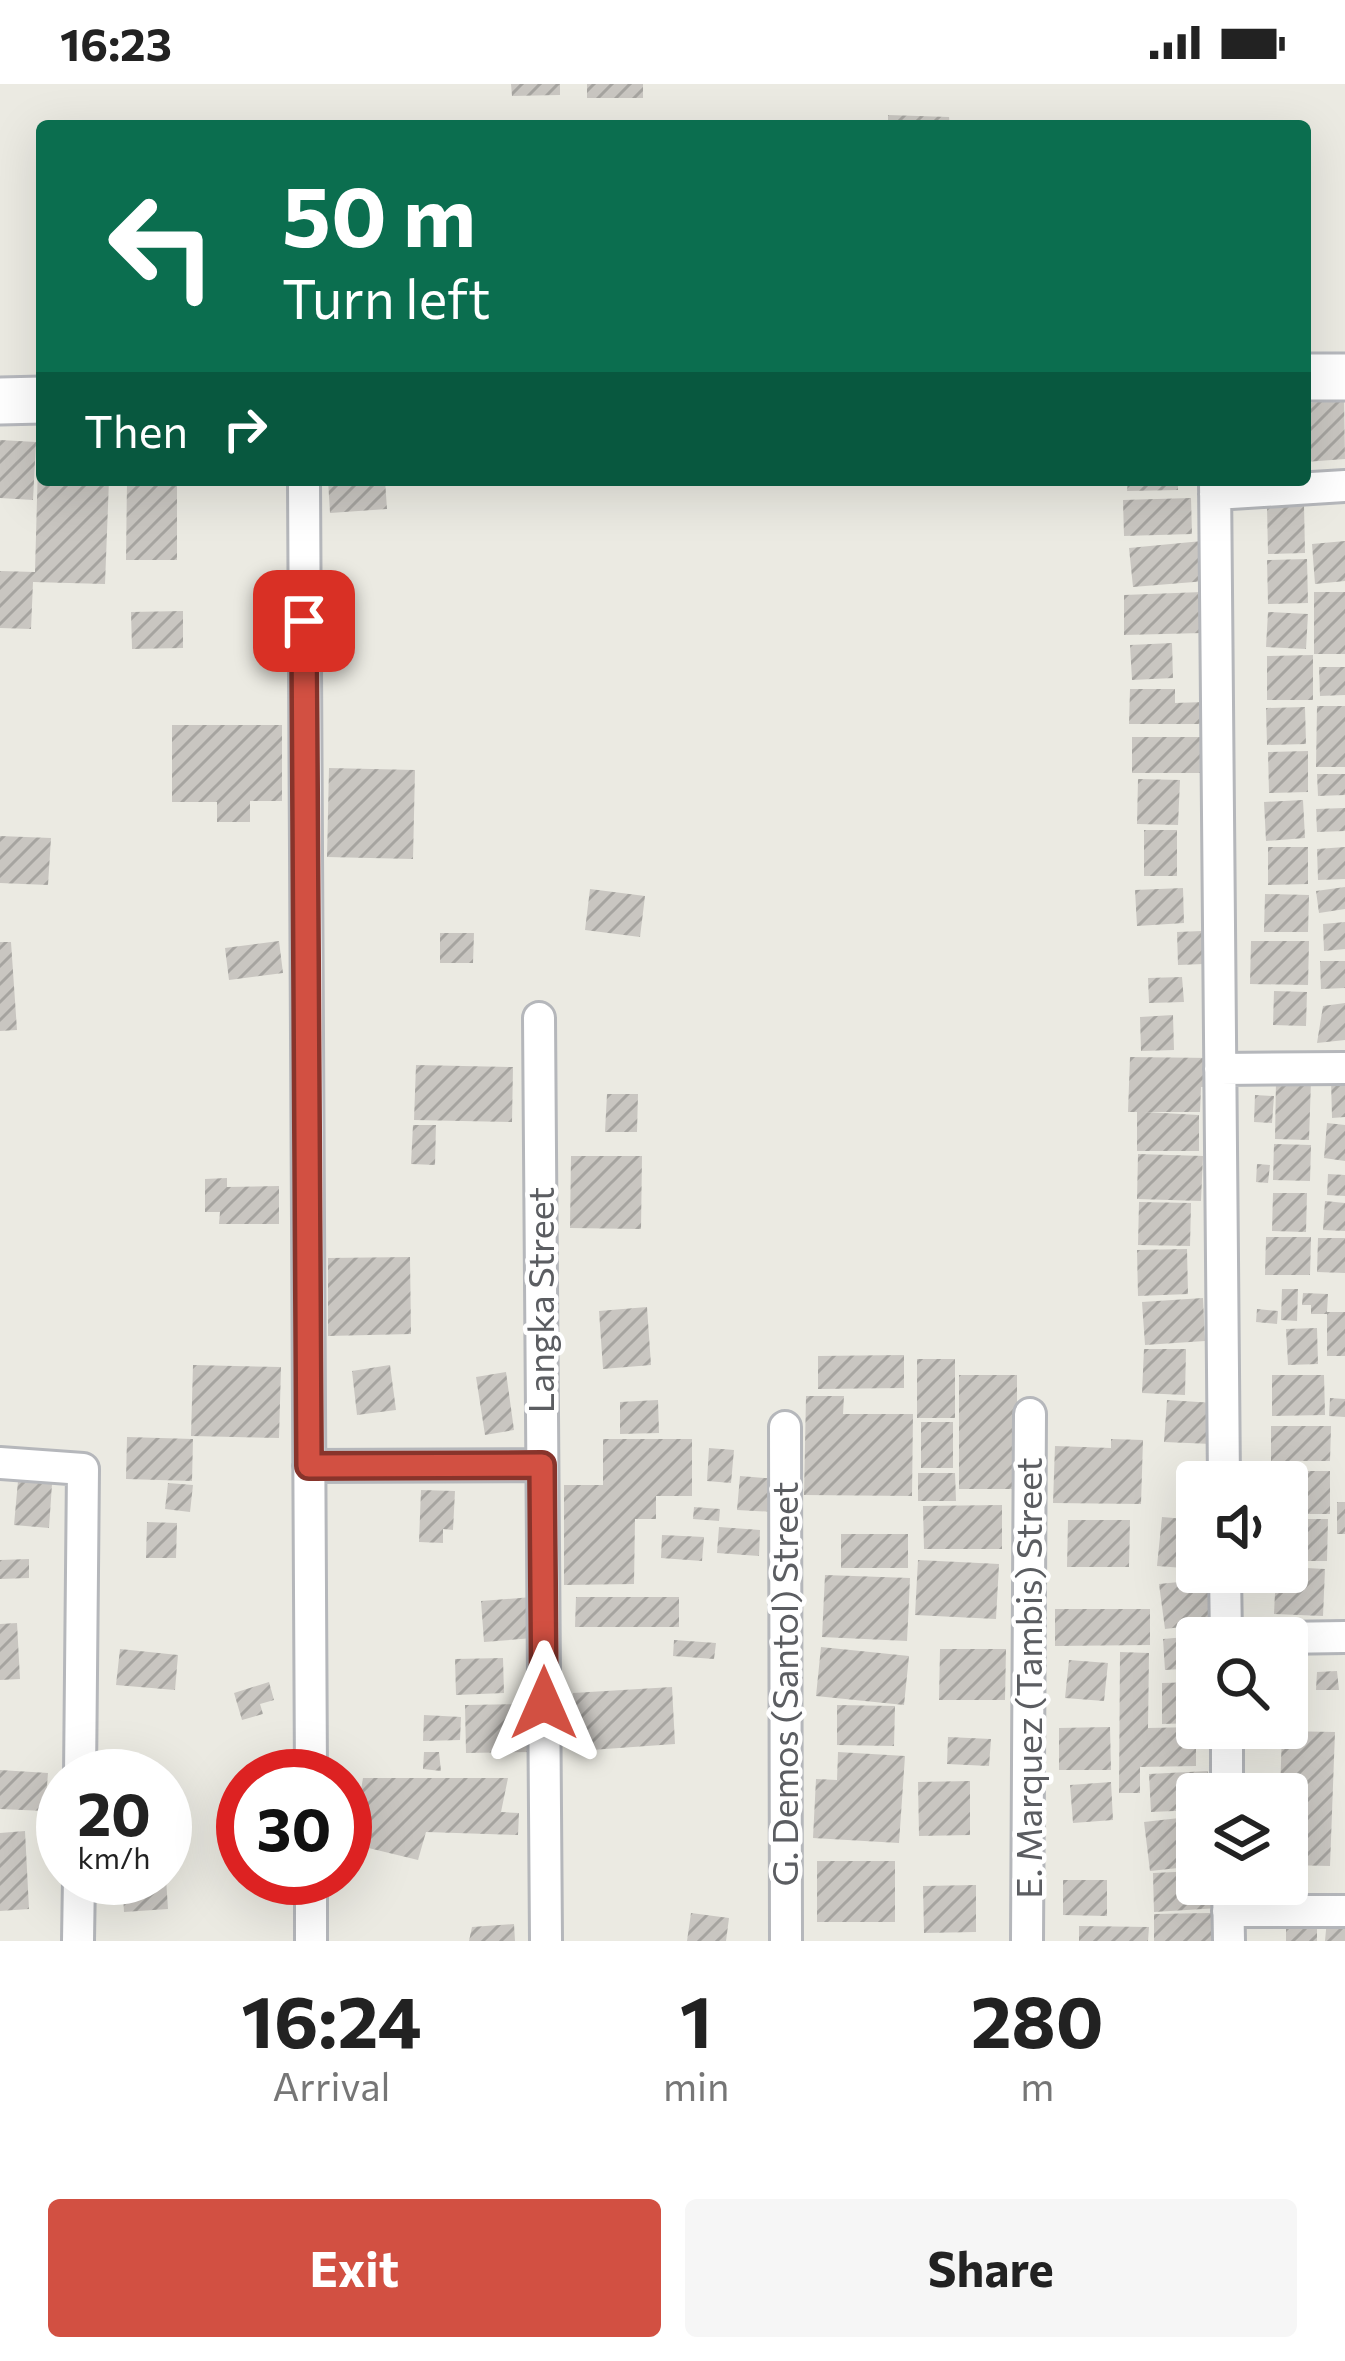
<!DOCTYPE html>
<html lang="en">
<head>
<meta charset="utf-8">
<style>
  :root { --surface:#fff; --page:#f6f6f6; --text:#222; --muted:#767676; --accent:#d25042 }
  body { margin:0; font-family:Commissioner,sans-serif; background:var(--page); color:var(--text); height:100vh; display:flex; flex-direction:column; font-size:45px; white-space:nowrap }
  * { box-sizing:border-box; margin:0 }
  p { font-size:39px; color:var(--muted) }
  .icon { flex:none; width:66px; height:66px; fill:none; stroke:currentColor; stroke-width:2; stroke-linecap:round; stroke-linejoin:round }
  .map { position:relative; height:1857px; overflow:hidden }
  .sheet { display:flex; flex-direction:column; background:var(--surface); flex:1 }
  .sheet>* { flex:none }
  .banner { position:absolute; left:36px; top:36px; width:1275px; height:366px; border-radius:12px; box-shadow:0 12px 48px #0002; background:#0b6e4f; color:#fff; overflow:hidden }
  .fabs { position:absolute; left:1176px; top:1377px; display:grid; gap:24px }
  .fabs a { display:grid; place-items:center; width:132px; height:132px; border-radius:12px; background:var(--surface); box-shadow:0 12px 48px #0002; font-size:60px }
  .speed { position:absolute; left:36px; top:1665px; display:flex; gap:24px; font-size:60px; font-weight:700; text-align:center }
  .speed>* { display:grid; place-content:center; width:156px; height:156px; border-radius:50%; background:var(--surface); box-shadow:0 12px 48px #0002; line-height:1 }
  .speed small { font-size:30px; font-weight:400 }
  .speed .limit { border:18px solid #d22; background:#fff; color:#111 }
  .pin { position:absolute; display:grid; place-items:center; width:102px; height:102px; color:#fff; margin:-51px; border-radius:24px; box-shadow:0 6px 18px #0006 }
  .me { position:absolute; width:132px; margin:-66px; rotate:0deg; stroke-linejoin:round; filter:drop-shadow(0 0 9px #0008) }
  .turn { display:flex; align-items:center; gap:42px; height:252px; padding:0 48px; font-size:54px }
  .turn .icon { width:156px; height:156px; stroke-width:2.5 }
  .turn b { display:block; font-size:84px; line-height:102px }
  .then { display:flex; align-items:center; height:114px; padding:0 48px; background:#0003; gap:24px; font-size:45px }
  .eta { display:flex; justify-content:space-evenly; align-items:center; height:204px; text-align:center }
  .eta b { font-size:72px; font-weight:700; line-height:84px }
  .action { display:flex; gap:24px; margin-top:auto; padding:24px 48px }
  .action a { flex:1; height:138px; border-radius:12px; background:var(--accent); color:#fff; font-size:48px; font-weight:700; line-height:138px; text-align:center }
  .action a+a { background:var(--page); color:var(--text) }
  .status { display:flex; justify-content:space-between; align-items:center; height:84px; padding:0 60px; background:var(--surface); direction:ltr }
  .status svg { height:33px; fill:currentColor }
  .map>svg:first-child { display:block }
  .building { fill:url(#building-hatch) }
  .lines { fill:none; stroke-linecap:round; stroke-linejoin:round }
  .street-casing { stroke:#b5b7bb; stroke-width:36 }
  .secondary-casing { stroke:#b6b8bd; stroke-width:51 }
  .street { stroke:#fff; stroke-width:30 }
  .secondary { stroke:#fff; stroke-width:45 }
  .route-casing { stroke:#88342b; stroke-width:30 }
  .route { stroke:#d25042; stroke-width:21 }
  .labels { text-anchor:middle; stroke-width:9; stroke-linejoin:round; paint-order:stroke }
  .street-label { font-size:36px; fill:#5b5d61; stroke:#fff }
</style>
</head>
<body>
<div class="status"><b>16:23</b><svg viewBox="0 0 49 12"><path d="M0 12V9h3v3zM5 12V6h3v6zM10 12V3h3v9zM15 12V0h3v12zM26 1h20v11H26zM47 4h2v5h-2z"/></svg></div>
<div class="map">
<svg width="1345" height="1857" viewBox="0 0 1345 1857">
  <defs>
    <pattern id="building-hatch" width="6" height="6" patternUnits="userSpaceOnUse" patternTransform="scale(3)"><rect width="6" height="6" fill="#c9c6c1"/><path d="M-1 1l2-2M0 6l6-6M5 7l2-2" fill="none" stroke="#a6a4a0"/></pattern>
  </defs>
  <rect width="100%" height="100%" fill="#ebeae2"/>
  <path class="building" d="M511,0H560V11L512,12Z
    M587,0H643V14H587Z
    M888,31L949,33L950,42H888Z
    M1344,316L1345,375L1305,378V319Z
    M0,356L36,358L33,416L0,414Z
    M38,379H42V396H109L105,500L33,498L31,545L0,544V487L35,488Z
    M127,396H177V476H126Z
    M328,396H385L387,425L330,429Z
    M1128,396H1178V406L1127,407Z
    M1191,414L1192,450L1124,452L1123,416Z
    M1304,421L1305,469L1268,470L1267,422Z
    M1202,457L1206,497L1133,503L1129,464Z
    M1345,457V497L1315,500L1312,460Z
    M1307,475L1308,519L1268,520L1267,476Z
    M1202,508L1203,549L1124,551V511Z
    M1314,508H1345V570H1314Z
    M183,527V564L132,565L131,528Z
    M1268,528L1308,530L1306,565L1266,563Z
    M1172,559L1173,594L1132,596L1130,561Z
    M1313,571V616H1267V572Z
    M1319,583H1345V611L1320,612Z
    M1130,605H1175V619L1204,618V640H1129Z
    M1317,622H1345V683H1316Z
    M1305,623L1306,660L1267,661L1266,624Z
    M172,641H282V717H250V738H217V718H172Z
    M1132,653H1207L1206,689H1132Z
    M1308,667V708L1269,709L1268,668Z
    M329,684L415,686L413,775L327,773Z
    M1317,690H1345V711L1318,712Z
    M1138,695L1180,696L1178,741L1137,740Z
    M1303,716L1305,754L1266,757L1264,718Z
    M1345,724V747L1317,748L1316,725Z
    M1144,746H1177V792H1144Z
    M0,752L51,754L48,801L0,799Z
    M1268,763H1308V800L1268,801Z
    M1345,763V795L1318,796L1317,765Z
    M1345,803V825L1319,829L1316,807Z
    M1183,804L1184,839L1137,842L1135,806Z
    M590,805L645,812L640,853L585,846Z
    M1265,810L1309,811L1308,848H1264Z
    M1345,838V865L1324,867L1323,840Z
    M1202,847L1204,880L1178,881L1177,848Z
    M440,849H474L473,879H440Z
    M279,857L283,889L229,896L225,864Z
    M1251,857H1309L1308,901L1250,900Z
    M0,858H11L17,946L0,947Z
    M1320,877H1345V904L1321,905Z
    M1182,893L1184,918L1149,919L1148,894Z
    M1274,907L1307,908L1306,942L1273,941Z
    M1345,919V956L1317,959L1323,922Z
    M1173,931L1174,966L1141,967L1140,933Z
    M1130,973L1212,974L1211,1003H1201L1200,1028H1144L1199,1031V1067H1137V1028H1128Z
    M416,981L513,983L512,1038L414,1036Z
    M1345,994V1033L1332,1034L1331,995Z
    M1276,996H1311L1309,1056L1275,1055Z
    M607,1010H638L637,1048H605Z
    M1255,1011L1274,1012L1272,1039L1254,1038Z
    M1327,1039L1345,1041V1077L1324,1074Z
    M413,1041H436L435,1081L411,1080Z
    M1274,1060L1311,1061L1310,1097L1273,1096Z
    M1138,1070L1203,1072L1201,1117L1137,1115Z
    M571,1072H642L641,1145L570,1144Z
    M1257,1080L1270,1081L1268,1099L1256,1098Z
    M1328,1090L1345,1091V1112L1327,1111Z
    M227,1094V1103L279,1102V1140H219L220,1128H205V1095Z
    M1273,1109H1307L1306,1148L1272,1147Z
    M1325,1117L1345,1119V1147L1323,1146Z
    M1139,1118L1191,1119L1190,1162L1138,1161Z
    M1266,1153H1311L1310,1191H1265Z
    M1318,1154H1345V1189L1317,1188Z
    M1187,1165L1188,1210L1138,1212L1137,1166Z
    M410,1173L411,1250L328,1252V1174Z
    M1282,1205H1298L1297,1237L1281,1236Z
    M1303,1209L1328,1210L1327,1228H1345V1272H1327V1230H1311V1221H1302Z
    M1203,1214L1205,1257L1145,1261L1142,1218Z
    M647,1223L651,1281L603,1285L599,1227Z
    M1257,1225L1278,1227L1277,1240L1256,1238Z
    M1317,1244L1318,1280L1288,1281L1286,1245Z
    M1144,1265H1186L1185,1311L1142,1309Z
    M904,1271V1304L818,1305V1272Z
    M917,1275H955V1334H917Z
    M193,1281L281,1283L279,1354L191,1352Z
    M390,1281L396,1326L357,1331L352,1287Z
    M506,1288L514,1346L485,1351L476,1293Z
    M959,1291H1017V1405H959Z
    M1272,1291H1324L1325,1331L1272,1332Z
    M806,1312H844L843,1330H913L912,1412L804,1411Z
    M1330,1314L1345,1315V1333L1329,1332Z
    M658,1316L659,1349L620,1350V1318Z
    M1167,1316L1214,1319L1212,1360L1164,1358Z
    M921,1338H953V1384H921Z
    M1271,1342H1331L1330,1377H1271Z
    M127,1353L193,1355L192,1397L126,1395Z
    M603,1355H692V1412H656V1435H635L634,1500L564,1501V1401H603Z
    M1111,1355L1143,1356L1141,1420L1053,1419L1055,1362L1111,1364Z
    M709,1364L734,1366L731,1399L707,1397Z
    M1268,1387H1330V1430H1287V1398H1268Z
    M918,1389H955L956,1417H918Z
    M740,1392L777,1395L775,1428L737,1426Z
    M18,1397L52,1400L49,1444L14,1441Z
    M168,1399L193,1401L190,1428L165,1425Z
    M421,1406L455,1407L453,1446L443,1445V1459L419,1458Z
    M1337,1418H1345V1450H1337Z
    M1002,1421V1465H924L923,1422Z
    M694,1423L720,1425L719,1437L693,1435Z
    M1162,1433L1197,1436V1485L1157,1482Z
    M1287,1435H1328L1327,1477H1287Z
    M1068,1436H1130L1129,1483H1067Z
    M147,1438L177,1439L176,1474H146Z
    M719,1443L760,1446L759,1472L717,1469Z
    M841,1450H908V1484H841Z
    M662,1451L704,1453L702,1477L661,1474Z
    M29,1475V1494L0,1495V1476Z
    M918,1476L999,1480L996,1535L915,1531Z
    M1287,1483L1325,1485L1323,1532L1274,1530L1276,1488H1287Z
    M825,1491L910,1494L907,1557L822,1553Z
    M1179,1498L1180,1504L1217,1500L1222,1538L1165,1545L1159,1500Z
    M532,1513L534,1554L484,1558L481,1517Z
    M576,1513H679V1543H575Z
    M1055,1525H1150V1561L1055,1562Z
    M17,1539L20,1595L0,1596V1540Z
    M1197,1552V1584L1165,1586L1163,1555Z
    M674,1556L716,1559L714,1575L673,1572Z
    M821,1563L909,1572L904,1621L816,1612Z
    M120,1565L178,1571L175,1606L116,1601Z
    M940,1565H1006L1005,1616H939Z
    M1120,1568L1149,1569L1148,1644L1196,1643V1682L1140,1683V1709H1119Z
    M503,1574L504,1609L456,1611L455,1575Z
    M1069,1576L1108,1579L1104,1617L1065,1614Z
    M1337,1587L1339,1606H1316L1317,1588Z
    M269,1598L274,1616L260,1620L263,1630L242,1636L234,1609Z
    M1197,1598V1639L1162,1640V1599Z
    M672,1603L675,1660L577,1667L573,1609Z
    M532,1620L533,1668L466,1669L465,1621Z
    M837,1621L895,1622L894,1662L837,1661Z
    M424,1631L461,1633L460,1656L423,1657Z
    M1110,1643L1111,1686H1059V1644Z
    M1282,1647L1335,1648L1330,1782L1287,1781V1710H1280Z
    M948,1653L991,1655L989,1682L947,1680Z
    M424,1668H439L441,1687L423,1685Z
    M838,1668L905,1672L899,1759L813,1754L816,1695L837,1696Z
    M0,1686L48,1689L45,1727L0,1725Z
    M1208,1687L1209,1710H1197V1726L1151,1728L1149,1690Z
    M363,1694H508L501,1728L519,1729L518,1751L426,1748L418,1776L352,1760Z
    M970,1697V1751L919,1752L918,1698Z
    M1111,1698L1113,1736L1073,1739L1070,1701Z
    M1197,1732V1782L1150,1787L1144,1738Z
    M25,1747L29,1825L0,1827V1749Z
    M817,1777H895V1838H817Z
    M1197,1787V1800H1218L1219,1824L1154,1828L1153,1789Z
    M122,1794H166L168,1825L124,1828Z
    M1063,1796H1107V1832L1063,1831Z
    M976,1801V1848L924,1849L923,1802Z
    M691,1829L729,1834L726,1857H687Z
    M1211,1829V1857H1154V1830Z
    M1327,1835L1345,1836V1857H1325Z
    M1286,1838H1317V1857H1286Z
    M514,1840L515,1857H469L472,1843Z
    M1079,1842L1149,1843L1148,1857H1079Z"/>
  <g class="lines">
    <defs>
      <path id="street" d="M304,396L311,1692
        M1215,396L1224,1398
        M1215,410L1345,402
        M539,934L546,1857
        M1220,985L1345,984
        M785,1343L786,1857
        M0,1379L83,1385L80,1692
        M309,1382L542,1381
        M1225,1488L1226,1554
        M1279,1554L1345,1553
        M1227,1644V1710
        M311,1794V1857
        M1228,1800L1229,1857
        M1228,1827H1345
        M78,1857L79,1794
        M1027,1857L1030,1330"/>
      <path id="secondary" d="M1305,293H1345
        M0,317L42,316"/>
    </defs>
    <use href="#street" class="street-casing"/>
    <use href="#secondary" class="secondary-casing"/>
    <use href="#street" class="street"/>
    <use href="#secondary" class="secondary"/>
  </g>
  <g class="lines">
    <defs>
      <path id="route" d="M304,537L309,1382L542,1381L544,1619"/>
    </defs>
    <use href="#route" class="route-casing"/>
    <use href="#route" class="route"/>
  </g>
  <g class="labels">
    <g class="street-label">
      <text transform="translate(541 1216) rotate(-90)" y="13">Langka Street</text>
      <text transform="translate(1029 1594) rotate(-90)" y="13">E. Marquez (Tambis) Street</text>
      <text transform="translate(785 1600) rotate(-90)" y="13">G. Demos (Santol) Street</text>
    </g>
  </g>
</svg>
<div class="fabs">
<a><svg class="icon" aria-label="sound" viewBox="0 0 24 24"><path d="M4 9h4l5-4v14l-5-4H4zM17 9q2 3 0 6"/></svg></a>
<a><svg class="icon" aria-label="search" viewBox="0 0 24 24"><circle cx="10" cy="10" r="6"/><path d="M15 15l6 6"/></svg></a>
<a><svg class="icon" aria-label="layers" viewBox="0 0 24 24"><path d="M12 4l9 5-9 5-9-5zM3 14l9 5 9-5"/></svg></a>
</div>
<div class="speed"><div>20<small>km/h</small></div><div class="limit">30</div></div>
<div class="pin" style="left:304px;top:537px;background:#d93025"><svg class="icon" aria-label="arrive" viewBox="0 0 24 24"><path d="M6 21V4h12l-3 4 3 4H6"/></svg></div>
<svg class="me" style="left:544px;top:1619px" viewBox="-20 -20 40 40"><path d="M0-17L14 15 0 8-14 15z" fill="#d25042" stroke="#fff" stroke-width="4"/></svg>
<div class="banner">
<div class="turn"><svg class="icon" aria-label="left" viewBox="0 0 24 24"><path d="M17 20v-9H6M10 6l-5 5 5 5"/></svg><div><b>50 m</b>Turn left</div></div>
<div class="then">Then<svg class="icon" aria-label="right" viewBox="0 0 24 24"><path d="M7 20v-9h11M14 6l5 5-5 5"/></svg></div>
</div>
</div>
<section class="sheet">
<div class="eta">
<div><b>16:24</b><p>Arrival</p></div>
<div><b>1</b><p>min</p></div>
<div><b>280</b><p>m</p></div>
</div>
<div class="action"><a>Exit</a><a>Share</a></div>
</section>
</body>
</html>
